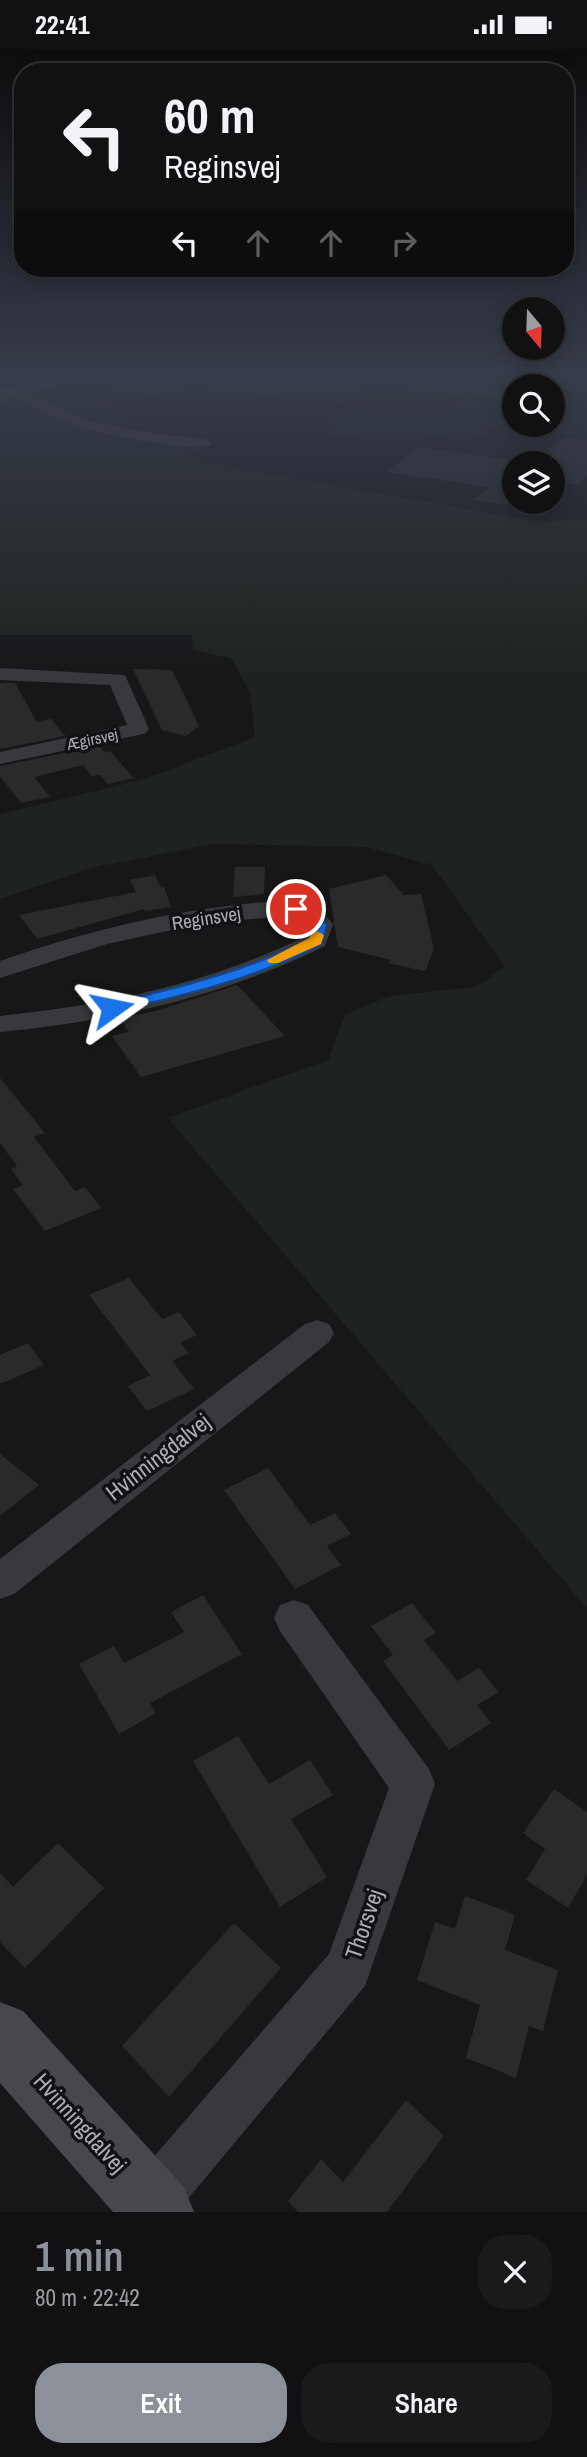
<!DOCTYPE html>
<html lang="en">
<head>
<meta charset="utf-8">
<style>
  :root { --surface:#111113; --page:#1a1a1c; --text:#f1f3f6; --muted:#9c9da0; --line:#303133; --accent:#8c9099 }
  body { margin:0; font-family:"Archivo Narrow",sans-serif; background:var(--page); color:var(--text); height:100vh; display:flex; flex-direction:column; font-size:26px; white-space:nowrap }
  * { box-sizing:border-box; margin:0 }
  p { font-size:23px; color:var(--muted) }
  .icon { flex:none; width:38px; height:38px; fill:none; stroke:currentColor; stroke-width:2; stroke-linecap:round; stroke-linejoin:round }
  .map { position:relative; height:2163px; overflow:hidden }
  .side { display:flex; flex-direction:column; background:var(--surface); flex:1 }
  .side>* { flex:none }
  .banner { position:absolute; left:14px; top:14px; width:560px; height:214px; border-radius:28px; box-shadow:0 4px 18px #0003,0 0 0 2px var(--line); background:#111113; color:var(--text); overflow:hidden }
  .needle { width:46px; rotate:161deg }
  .fabs { position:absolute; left:502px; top:248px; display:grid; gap:14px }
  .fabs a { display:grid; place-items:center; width:63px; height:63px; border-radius:50%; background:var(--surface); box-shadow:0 4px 18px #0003,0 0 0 2px var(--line); font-size:35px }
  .pin { position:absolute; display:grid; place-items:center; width:60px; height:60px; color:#fff; margin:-30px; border:4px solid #fff; border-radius:50%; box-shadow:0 2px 7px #0007 }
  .me { position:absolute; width:77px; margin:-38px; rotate:78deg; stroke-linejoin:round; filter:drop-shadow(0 0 5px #0008) }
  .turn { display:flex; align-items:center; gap:24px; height:147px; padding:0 35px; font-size:32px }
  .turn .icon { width:91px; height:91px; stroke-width:2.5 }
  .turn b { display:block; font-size:49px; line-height:60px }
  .lanes { display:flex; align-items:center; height:66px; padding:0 35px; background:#0003; justify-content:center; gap:35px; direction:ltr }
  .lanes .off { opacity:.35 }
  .round { display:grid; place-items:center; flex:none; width:74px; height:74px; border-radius:28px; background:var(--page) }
  .headline { display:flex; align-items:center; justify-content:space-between; height:119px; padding:0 35px }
  h1 { font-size:42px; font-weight:600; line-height:52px; color:var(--accent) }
  .action { display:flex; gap:14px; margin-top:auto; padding:14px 35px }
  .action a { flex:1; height:80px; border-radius:28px; background:var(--accent); color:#fff; font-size:28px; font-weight:600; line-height:80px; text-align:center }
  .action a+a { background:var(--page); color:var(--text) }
  .status { display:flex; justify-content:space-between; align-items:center; height:49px; padding:0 35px; background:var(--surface); direction:ltr }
  .status svg { height:19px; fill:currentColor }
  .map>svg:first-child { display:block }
  .green { fill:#1e231f; fill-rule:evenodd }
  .water { fill:#2e353c }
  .building { fill:#2a2a2d }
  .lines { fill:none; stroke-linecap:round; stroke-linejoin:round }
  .lane { fill:#38393d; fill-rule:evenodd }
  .street { fill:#38393d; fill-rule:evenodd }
  .secondary { fill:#47484d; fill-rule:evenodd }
  .route { fill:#1a73e8; stroke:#114b97; stroke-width:2 }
  .slow { fill:#f59e0b }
  .labels { text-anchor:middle; stroke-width:7; stroke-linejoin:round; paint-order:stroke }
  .far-street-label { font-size:16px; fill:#abaeb7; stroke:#121214 }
  .street-label { font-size:19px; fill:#abaeb7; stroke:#121214 }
  .near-street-label { font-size:23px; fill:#abaeb7; stroke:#121214 }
</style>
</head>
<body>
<div class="status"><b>22:41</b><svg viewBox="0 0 49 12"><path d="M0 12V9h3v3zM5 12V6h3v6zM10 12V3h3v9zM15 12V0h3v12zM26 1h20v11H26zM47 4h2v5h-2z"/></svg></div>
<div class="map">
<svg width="587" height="2163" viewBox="0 0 587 2163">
  <rect width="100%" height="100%" fill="#171719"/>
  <path class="green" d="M75,324H587V389L494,377L475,391L416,384L322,385L352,360L441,368L466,348L367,335L344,355L192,339L151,347L60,333ZM514,338H553V376H514Z
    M37,343L125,360L122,387L199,396L185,410L539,473L587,470V1559L168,1069L328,1011L345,965L390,947L476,938L505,918L432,816L367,798L214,795L90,819L0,850V765L145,730L255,688L250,644L232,610L193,601L192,586H0V351Z"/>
  <path class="water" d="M407,326L500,342L511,345L495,347L385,333Z"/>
  <path class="building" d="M563,388L587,391V427L578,436L553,433V415H514V453H526L521,458L474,451L489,438L387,423L418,398L534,414Z
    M133,620L172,621L199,677L186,687L162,681Z
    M0,634H15L37,673L51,670L65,687L0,700Z
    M99,697L105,703L110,702L134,729L108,735L100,726L92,727L83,716L34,728L50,748L21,754L0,727V717Z
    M235,818H265L264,845L233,848Z
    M155,826L161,839L164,838L171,858L145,862L144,860L37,890L19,866L136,843L130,831Z
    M386,826L404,846L421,845L434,900L425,922L388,914L391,911L338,898L329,840Z
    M237,936L285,987L141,1028L112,987L129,983L119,969L156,962Z
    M0,1029L45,1084L34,1088L75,1142L85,1138L101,1159L45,1182L13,1140L23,1136L11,1120L17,1117L0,1094Z
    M129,1229L162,1270L179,1263L197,1286L180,1293L189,1304L172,1312L194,1340L147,1362L128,1337L150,1326L89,1246Z
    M28,1294L44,1316L0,1335V1306Z
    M0,1405L39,1436L0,1467Z
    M268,1419L310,1476L335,1464L351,1485L327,1497L341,1516L295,1540L224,1441Z
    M203,1546L242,1605L150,1654L156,1664L119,1685L79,1615L114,1597L124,1614L184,1583L171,1563Z
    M412,1554L436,1584L424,1591L457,1632L479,1619L499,1643L477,1656L491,1674L449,1701L383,1612L393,1606L371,1577Z
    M238,1687L269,1735L310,1711L333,1746L291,1770L327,1828L280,1858L193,1712Z
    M554,1740L587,1763V1826L568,1859L526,1831L545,1800L523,1784Z
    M58,1794L104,1839L25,1919L0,1893V1824L13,1838Z
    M465,1847L515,1866L505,1901L558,1921L543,1982L529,1977L516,2029L466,2009L480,1956L417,1931L435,1873L455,1880Z
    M234,1874L281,1919L169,2048L122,1997Z
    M406,2051L444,2087L387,2163H298L288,2152L321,2110L343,2133Z"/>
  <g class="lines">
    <path class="lane" d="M0,338L23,340L26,342L23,344L0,342Z"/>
    <path class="street" d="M16,340L92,373L155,385L205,390L212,394C200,406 105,385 86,380C60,372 35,358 11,347L9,344Z
      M0,619L125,626L149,680L146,684L139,686L0,715V703L127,676L110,636L0,631Z
      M284,852C302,852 322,860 333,875L325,897C222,948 114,972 0,983V967C107,956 207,935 304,888L307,877L288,867L204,874L107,895L0,929V912C92,880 186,857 284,852Z
      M317,1271L329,1275L334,1284L329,1293L14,1545L0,1550V1510L305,1275Z
      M294,1551L308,1556L429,1720L435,1735L365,1937L177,2163H129L124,2152L132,2133L329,1905L389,1739L280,1582L274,1569L280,1556Z"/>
    <path class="secondary" d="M50,324H72L47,340L0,353V343L35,332Z
      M0,1953L23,1962L184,2138L194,2163H113L0,2034Z"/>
  </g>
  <linearGradient id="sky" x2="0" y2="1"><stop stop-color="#0d0d0e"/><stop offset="0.52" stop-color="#363c49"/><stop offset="1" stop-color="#363c49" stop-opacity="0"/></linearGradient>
  <rect width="587" height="627" fill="url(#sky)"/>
  <path class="route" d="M296,856L327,875L321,895C256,930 183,946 112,963L105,959L107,956C176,939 246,923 309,890L313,877L292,863V857Z"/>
  <path class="slow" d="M317,882L324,886L321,895L278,914H269L267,911L309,889L312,884Z"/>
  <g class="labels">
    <g class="far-street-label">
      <text transform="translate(92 690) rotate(-12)" y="6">Ægirsvej</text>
    </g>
    <g class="street-label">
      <text transform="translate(206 869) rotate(-9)" y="7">Reginsvej</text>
    </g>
    <g class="near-street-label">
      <text transform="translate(158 1408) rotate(-38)" y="8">Hvinningdalvej</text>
      <text transform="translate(364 1875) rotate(-71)" y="8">Thorsvej</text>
      <text transform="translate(80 2074) rotate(48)" y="8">Hvinningdalvej</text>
    </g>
  </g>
</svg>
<div class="fabs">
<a><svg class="needle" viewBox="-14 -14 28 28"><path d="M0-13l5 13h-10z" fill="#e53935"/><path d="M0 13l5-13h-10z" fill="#9c9da0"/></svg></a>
<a><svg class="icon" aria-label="search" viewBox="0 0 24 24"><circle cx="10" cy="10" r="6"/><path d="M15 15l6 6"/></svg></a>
<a><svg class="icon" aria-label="layers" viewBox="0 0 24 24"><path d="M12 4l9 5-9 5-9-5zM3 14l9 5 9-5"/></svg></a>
</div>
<div class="pin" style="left:296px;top:860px;background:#d93025"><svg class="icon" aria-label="arrive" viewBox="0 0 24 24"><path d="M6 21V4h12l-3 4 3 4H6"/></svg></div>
<svg class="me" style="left:112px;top:959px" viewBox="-20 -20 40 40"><path d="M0-17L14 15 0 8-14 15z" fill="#1a73e8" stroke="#fff" stroke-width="4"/></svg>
<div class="banner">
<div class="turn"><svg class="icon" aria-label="left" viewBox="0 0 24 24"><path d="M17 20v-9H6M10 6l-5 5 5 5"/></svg><div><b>60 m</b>Reginsvej</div></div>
<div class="lanes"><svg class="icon" aria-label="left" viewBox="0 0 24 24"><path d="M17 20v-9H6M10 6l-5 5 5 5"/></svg><svg class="icon off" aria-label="ahead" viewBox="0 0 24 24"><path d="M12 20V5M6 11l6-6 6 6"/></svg><svg class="icon off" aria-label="ahead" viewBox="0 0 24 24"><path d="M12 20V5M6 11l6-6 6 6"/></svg><svg class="icon off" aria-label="right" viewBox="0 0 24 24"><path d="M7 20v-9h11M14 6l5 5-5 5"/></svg></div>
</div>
</div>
<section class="side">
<div class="headline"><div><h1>1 min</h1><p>80 m · 22:42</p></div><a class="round"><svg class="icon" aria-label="close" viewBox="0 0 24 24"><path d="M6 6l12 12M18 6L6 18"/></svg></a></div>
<div class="action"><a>Exit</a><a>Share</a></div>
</section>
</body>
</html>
